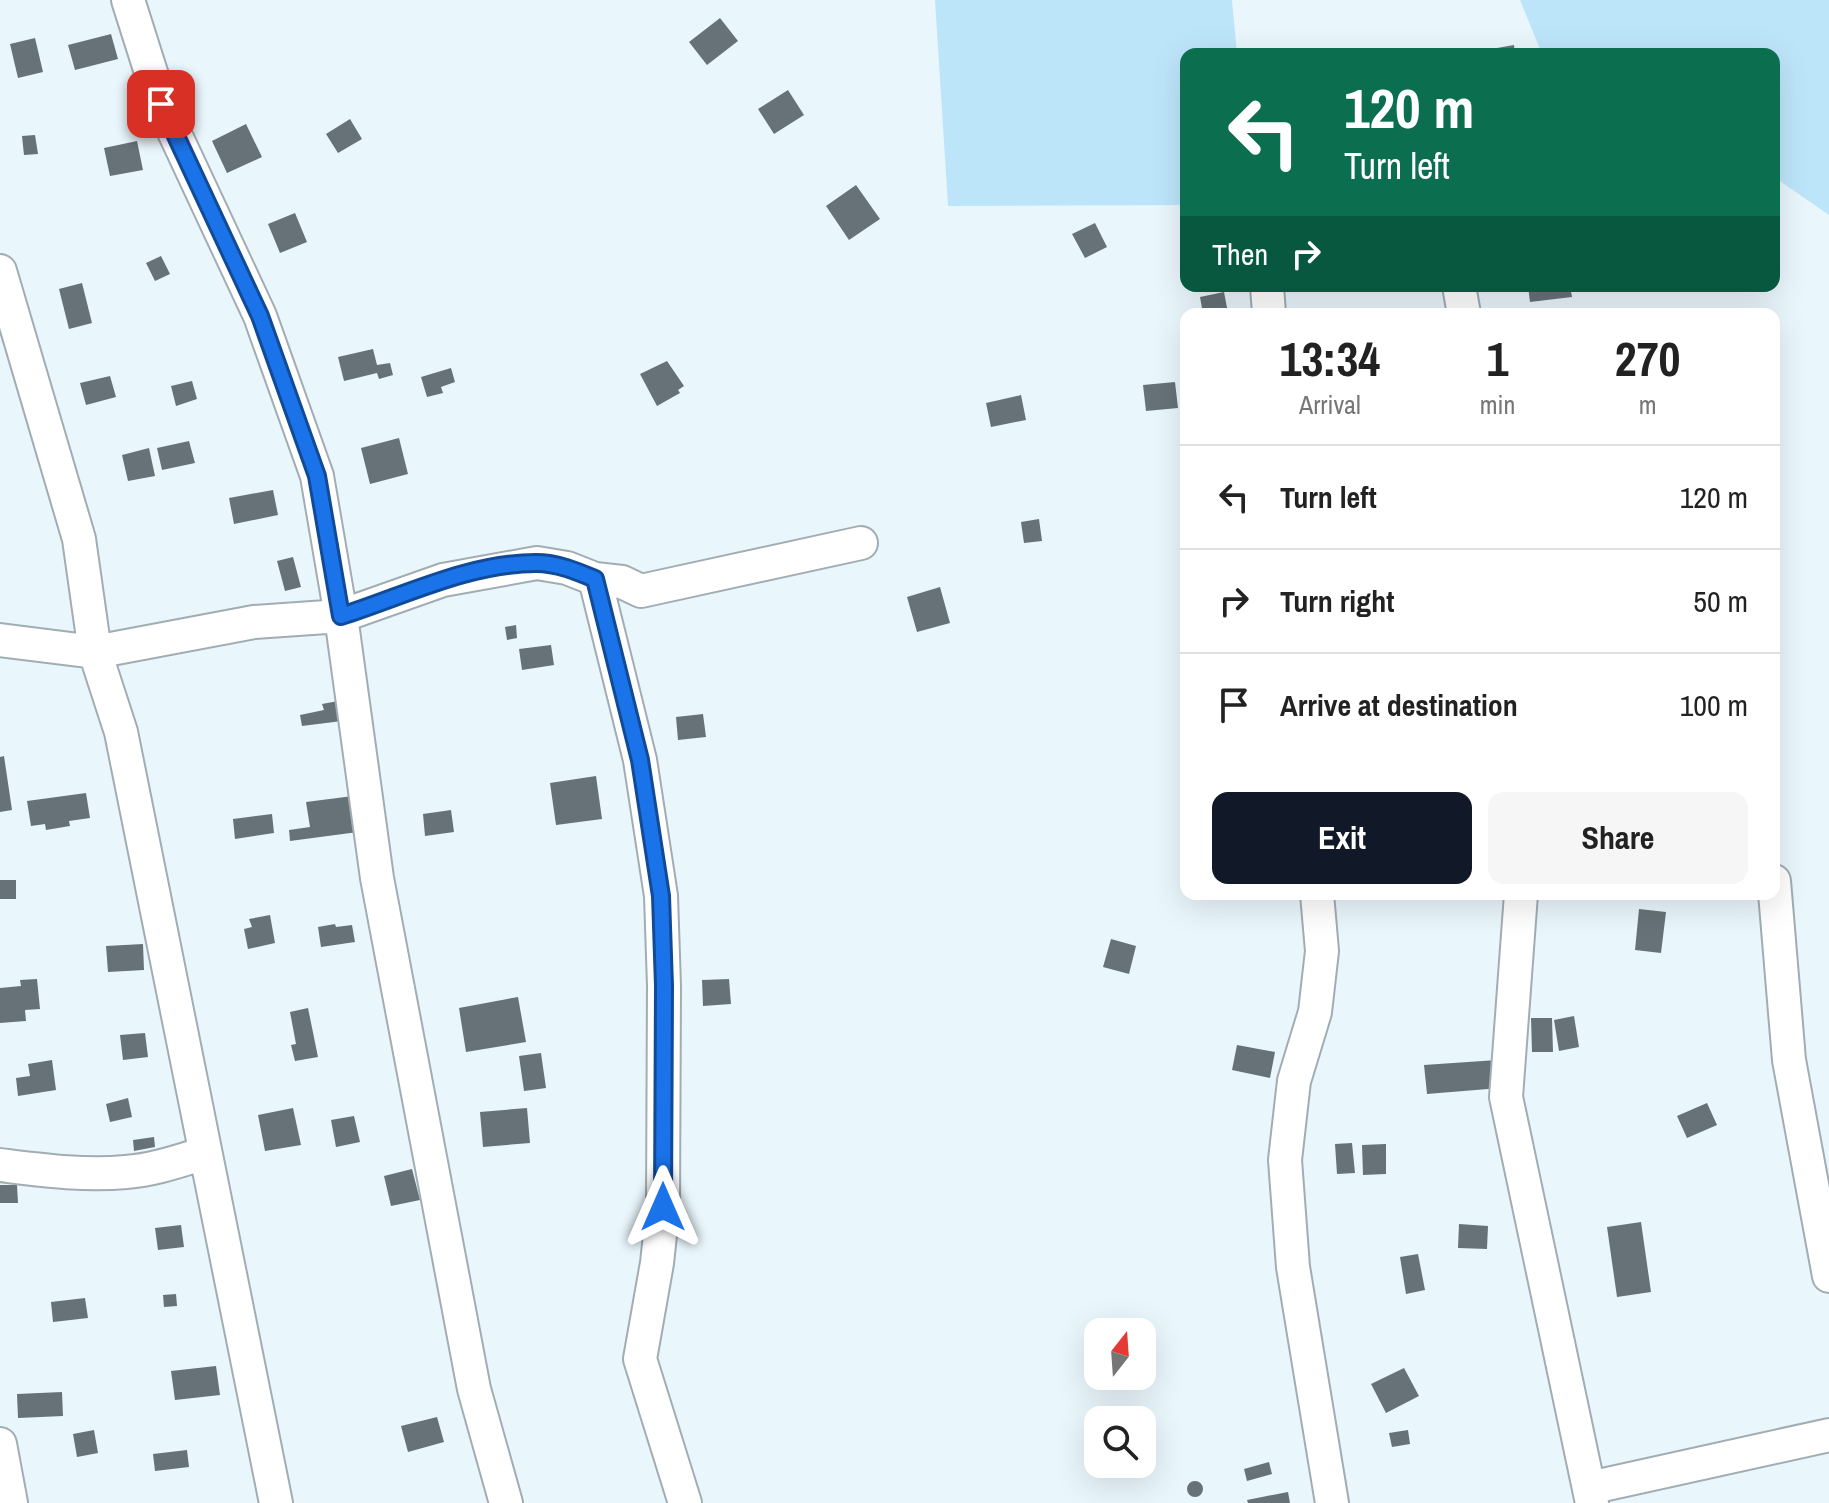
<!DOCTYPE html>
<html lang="en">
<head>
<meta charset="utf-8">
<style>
  :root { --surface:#fff; --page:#f6f6f6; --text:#222; --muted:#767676; --line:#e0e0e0; --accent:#111827 }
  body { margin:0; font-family:"Archivo Narrow",sans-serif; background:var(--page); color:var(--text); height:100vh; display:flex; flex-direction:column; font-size:30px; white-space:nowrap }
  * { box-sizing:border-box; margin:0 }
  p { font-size:26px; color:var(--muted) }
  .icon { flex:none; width:44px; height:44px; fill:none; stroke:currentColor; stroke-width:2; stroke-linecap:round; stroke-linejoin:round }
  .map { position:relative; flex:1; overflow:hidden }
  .panel { position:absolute; left:1180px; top:308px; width:600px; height:592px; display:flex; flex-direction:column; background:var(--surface); border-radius:16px; box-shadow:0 8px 32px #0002 }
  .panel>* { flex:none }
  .guide { position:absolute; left:1180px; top:48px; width:600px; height:244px; border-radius:16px; box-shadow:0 8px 32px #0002; background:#0b6e4f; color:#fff; overflow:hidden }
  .needle { width:52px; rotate:17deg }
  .tools { position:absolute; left:1084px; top:1318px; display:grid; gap:16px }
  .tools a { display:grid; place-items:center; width:72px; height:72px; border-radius:16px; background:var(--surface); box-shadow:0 8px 32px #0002; font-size:40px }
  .pin { position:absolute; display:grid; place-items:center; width:68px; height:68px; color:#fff; margin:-34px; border-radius:16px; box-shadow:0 4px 12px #0006 }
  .me { position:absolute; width:88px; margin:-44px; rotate:0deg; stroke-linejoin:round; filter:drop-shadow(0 0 6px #0008) }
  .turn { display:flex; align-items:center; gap:28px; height:168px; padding:0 32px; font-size:36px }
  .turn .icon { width:104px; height:104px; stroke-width:2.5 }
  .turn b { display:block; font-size:56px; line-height:68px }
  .then { display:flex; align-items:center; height:76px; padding:0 32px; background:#0003; gap:16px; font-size:30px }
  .eta { display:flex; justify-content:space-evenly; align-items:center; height:136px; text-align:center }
  .eta b { font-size:48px; font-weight:700; line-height:56px }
  .cta { display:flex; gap:16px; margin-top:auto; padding:16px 32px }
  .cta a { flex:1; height:92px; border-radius:16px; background:var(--accent); color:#fff; font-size:32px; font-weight:700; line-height:92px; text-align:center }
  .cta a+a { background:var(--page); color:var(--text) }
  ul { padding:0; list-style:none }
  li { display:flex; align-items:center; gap:24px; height:104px; padding:0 32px; border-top:2px solid var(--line) }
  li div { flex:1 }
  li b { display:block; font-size:30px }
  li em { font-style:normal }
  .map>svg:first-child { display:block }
  .green { fill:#bde5fa }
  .building { fill:#677278 }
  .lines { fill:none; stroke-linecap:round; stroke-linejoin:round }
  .minor-casing { stroke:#a1adb3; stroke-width:36 }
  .minor { stroke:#fff; stroke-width:32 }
  .route-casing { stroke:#114b97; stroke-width:20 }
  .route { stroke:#1a73e8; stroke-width:14 }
</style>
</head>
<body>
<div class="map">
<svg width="1829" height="1503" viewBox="0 0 1829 1503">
  <rect width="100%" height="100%" fill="#e9f6fc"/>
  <path class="green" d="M935,0H1232L1237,54H1186V205L948,206Z
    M1520,0H1829V215L1774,177V54H1542Z"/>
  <path class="building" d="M720,18L738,41L707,65L689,42Z
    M111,34L118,59L75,70L68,45Z
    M35,38L43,72L18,78L10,44Z
    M1514,45L1515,54H1487L1486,50Z
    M788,90L804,115L774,134L758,109Z
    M350,119L362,139L338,153L326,134Z
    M246,124L262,157L227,173L212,141Z
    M35,135L38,154L24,155L22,136Z
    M137,141L143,170L110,176L104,148Z
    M856,185L880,219L849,240L826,206Z
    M295,213L307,242L280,253L268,224Z
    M1095,223L1107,247L1085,258L1072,234Z
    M161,256L170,274L155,281L146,263Z
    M82,283L92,323L69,329L59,289Z
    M1528,286H1570L1572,297L1530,302Z
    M1224,292L1228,313L1203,314L1200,297Z
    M373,349L377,365L390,363L393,375L379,379L377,373L344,381L338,357Z
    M667,361L684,386L678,390L680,393L657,406L640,374Z
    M451,368L455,382L441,387L443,393L427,397L421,377Z
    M110,376L116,397L86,405L80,383Z
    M192,381L197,399L176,406L171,386Z
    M1175,382L1178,408L1146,411L1143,385Z
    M1021,395L1026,420L991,427L986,403Z
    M399,438L408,474L370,484L361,448Z
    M189,441L195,463L162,470L157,448Z
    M149,448L155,476L128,481L122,455Z
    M273,490L278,515L234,524L229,498Z
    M1039,519L1042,541L1024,543L1021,522Z
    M293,557L301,587L285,591L277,561Z
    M940,587L950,623L917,632L907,597Z
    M516,625L517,638L507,640L505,627Z
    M551,645L554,665L522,670L519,649Z
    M338,701L342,721L302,726L300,715L324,710L322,704Z
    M703,714L706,737L678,740L676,717Z
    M4,756L12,810L0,812V757Z
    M596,776L602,819L556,825L550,783Z
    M86,793L90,818L69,821L70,826L46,830L45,824L31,826L27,801Z
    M353,796L358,832L290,841L289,830L310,827L306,802Z
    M451,810L454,832L425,836L423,814Z
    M272,814L274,833L235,839L233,819Z
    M0,880H16V899H0Z
    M1639,909L1666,912L1661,953L1635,950Z
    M270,915L275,943L248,949L244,929L252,927L249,919Z
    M335,924L336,927L352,925L355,942L321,947L318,927Z
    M1111,939L1136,946L1129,974L1103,967Z
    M143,944L144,970L108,972L106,946Z
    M37,979L40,1009L25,1010L26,1021L0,1023V988L21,986L20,980Z
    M729,979L731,1004L703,1006L702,980Z
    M518,997L526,1042L466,1052L459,1008Z
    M308,1008L318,1057L295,1061L291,1045L296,1044L290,1012Z
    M1574,1016L1579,1047L1559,1051L1554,1020Z
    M1531,1018H1552L1553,1052H1532Z
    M145,1033L148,1057L123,1060L120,1035Z
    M1237,1045L1275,1052L1270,1078L1232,1070Z
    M541,1053L546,1088L524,1091L519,1056Z
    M52,1060L56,1090L18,1096L16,1078L30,1076L28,1064Z
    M1497,1060L1500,1088L1427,1094L1424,1065Z
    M128,1098L132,1117L110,1122L106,1104Z
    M1707,1103L1717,1125L1687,1138L1677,1116Z
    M293,1108L301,1145L265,1151L258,1115Z
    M527,1108L530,1143L483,1147L480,1112Z
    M354,1116L360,1142L336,1147L331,1120Z
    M154,1137L155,1147L134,1151L133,1140Z
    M1352,1143L1355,1173L1337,1174L1335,1144Z
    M1386,1144V1174L1363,1175L1362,1145Z
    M412,1169L420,1200L391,1206L384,1176Z
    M0,1185H17L18,1203H0Z
    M1641,1222L1651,1292L1617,1297L1607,1227Z
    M1459,1224L1488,1226L1487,1249L1458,1248Z
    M181,1225L184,1247L158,1250L155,1228Z
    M1418,1254L1425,1290L1406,1294L1400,1257Z
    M176,1294L177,1306L164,1307L163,1295Z
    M85,1298L88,1318L53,1322L51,1302Z
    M216,1366L220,1395L175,1400L171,1371Z
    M1404,1368L1419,1396L1386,1413L1371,1384Z
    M62,1392L63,1416L18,1418L17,1394Z
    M437,1417L444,1442L408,1452L401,1426Z
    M94,1430L98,1453L77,1457L73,1434Z
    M1408,1430L1410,1444L1392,1447L1389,1433Z
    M187,1450L189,1467L155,1471L153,1454Z
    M1269,1462L1272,1474L1247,1481L1244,1469Z
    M1187 1489a8 8 0 1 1 16 0a8 8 0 1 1-16 0Z
    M1288,1492L1290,1503H1248L1247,1500Z"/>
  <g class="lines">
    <defs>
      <path id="minor" d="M128,0L161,104L260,316L317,476L341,616L377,878L474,1389L506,1503
        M0,271L79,539L95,652L121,732L276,1503
        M1267,286L1269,314
        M1459,286L1464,314
        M595,579L640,760L661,896L664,986L663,1207L657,1263L640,1359L685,1503
        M0,640L95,652L254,622L341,616L443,580L537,563L567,568L595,579L622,582L641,591L861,543
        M1774,881L1789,1060L1829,1276
        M1317,894L1322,951L1315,1012L1294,1081L1285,1160L1293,1267L1332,1503
        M1521,894L1506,1097L1592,1503
        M0,1165C41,1170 84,1176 126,1172C153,1170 179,1161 205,1153
        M0,1444L11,1503
        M1589,1488L1829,1435"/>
    </defs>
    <use href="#minor" class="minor-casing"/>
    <use href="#minor" class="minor"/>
  </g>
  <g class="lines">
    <defs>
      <path id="route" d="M161,104L260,316L317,476L341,616C404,596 469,563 536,563C557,563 576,571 595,579L640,760L661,896L664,986L663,1207"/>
    </defs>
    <use href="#route" class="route-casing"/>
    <use href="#route" class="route"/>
  </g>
</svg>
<div class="tools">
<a><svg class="needle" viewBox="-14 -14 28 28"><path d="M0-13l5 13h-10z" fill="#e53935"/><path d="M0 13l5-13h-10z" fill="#767676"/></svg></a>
<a><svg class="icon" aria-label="search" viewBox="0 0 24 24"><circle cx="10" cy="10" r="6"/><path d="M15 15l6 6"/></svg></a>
</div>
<div class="pin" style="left:161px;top:104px;background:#d93025"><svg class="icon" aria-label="arrive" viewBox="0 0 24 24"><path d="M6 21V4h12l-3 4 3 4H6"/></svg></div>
<svg class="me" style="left:663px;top:1207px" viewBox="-20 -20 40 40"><path d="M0-17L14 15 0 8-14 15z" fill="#1a73e8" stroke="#fff" stroke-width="4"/></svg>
<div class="guide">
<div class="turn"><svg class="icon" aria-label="left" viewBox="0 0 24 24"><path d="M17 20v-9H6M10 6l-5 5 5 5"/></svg><div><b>120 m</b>Turn left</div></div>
<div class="then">Then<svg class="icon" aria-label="right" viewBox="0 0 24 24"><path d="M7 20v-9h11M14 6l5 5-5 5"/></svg></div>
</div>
<section class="panel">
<div class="eta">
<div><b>13:34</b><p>Arrival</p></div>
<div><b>1</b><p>min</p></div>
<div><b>270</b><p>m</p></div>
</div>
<ul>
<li><svg class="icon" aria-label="left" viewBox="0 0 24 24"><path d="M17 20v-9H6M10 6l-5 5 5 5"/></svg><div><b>Turn left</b></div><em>120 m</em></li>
<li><svg class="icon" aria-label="right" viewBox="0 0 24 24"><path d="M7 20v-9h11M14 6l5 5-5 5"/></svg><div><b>Turn right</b></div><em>50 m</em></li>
<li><svg class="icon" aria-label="arrive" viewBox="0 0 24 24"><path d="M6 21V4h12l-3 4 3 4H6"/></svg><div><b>Arrive at destination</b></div><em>100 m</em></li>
</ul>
<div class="cta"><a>Exit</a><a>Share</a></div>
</section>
</div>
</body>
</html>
